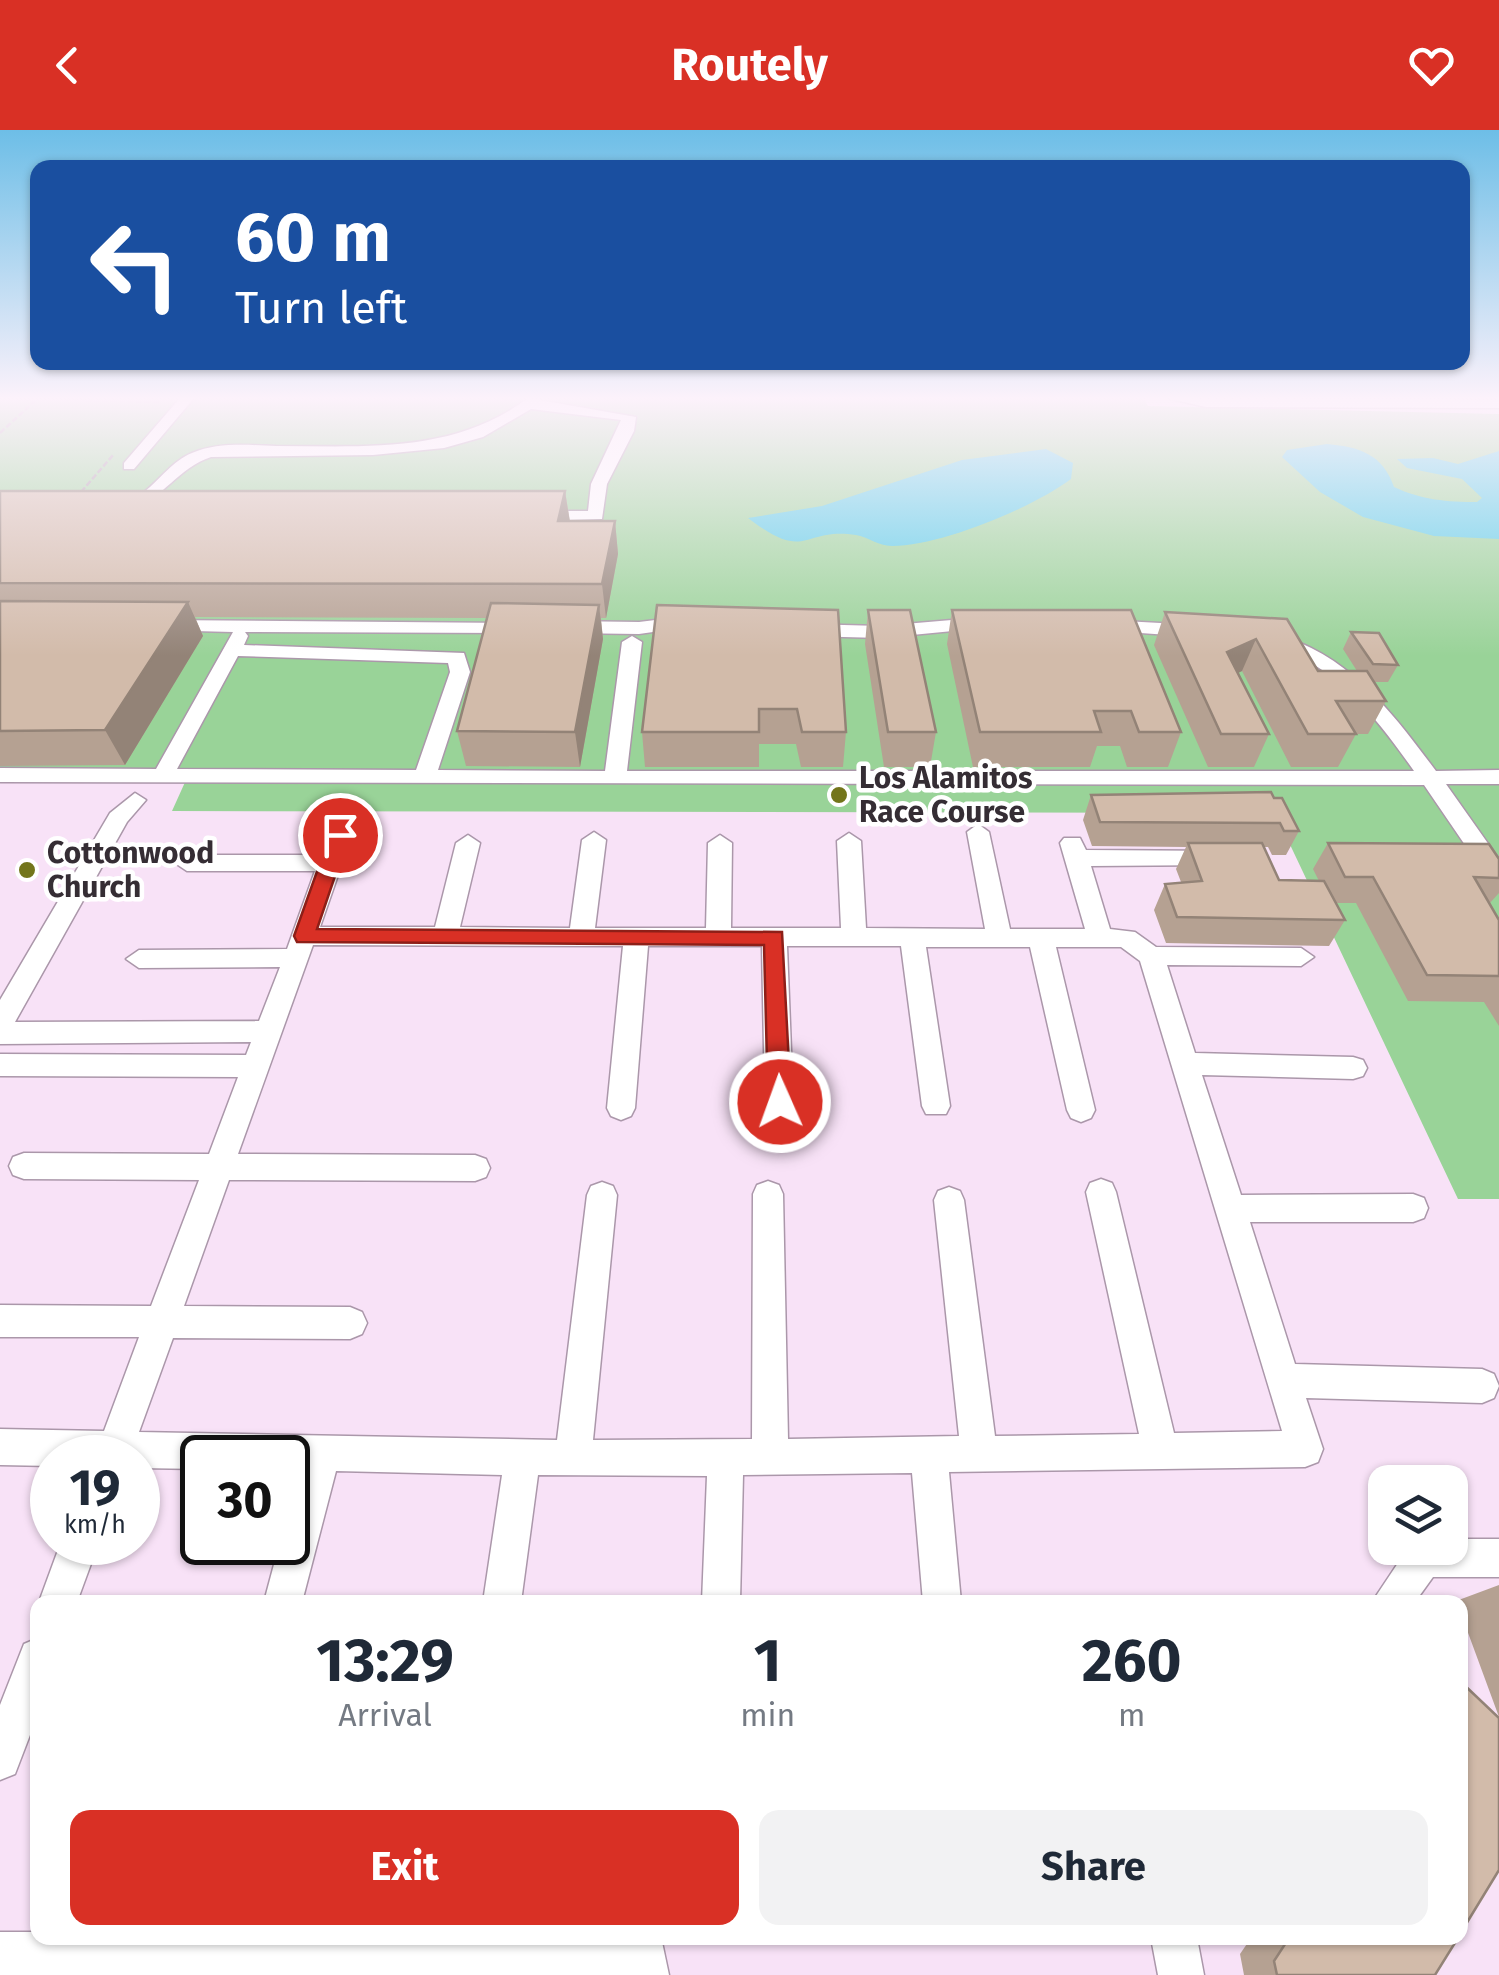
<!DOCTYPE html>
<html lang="en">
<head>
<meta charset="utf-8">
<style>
  :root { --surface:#fff; --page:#f2f2f3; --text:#1f2937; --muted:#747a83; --accent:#d93025 }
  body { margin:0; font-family:"Fira Sans",sans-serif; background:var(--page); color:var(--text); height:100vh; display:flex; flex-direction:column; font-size:38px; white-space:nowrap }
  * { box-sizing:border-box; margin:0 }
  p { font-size:32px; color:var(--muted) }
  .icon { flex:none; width:55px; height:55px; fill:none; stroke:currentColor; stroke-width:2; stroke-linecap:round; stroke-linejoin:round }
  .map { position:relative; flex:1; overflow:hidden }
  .sheet { position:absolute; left:30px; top:1465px; width:1438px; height:350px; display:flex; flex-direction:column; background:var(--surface); border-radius:20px; box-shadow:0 2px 8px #0004 }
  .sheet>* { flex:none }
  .guide { position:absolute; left:30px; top:30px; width:1440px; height:210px; border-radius:20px; box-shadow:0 2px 8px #0004; background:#1a4fa0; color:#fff; overflow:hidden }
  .controls { position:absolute; left:1368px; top:1335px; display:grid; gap:20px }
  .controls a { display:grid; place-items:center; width:100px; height:100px; border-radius:20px; background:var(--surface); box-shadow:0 2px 8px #0004; font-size:50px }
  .speed { position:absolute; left:30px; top:1305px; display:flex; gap:20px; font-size:50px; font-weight:700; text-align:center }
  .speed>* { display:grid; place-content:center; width:130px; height:130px; border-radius:50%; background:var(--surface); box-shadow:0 2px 8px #0004; line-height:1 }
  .speed small { font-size:25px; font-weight:400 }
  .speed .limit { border:5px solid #111; border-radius:15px; background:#fff; color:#111 }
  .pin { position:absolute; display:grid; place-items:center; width:85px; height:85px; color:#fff; margin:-42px; border:5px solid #fff; border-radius:50%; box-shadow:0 2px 10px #0007 }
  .me { position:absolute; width:110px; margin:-55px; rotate:358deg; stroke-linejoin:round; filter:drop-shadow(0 0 8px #0008) }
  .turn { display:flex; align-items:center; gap:35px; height:210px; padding:0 40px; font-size:45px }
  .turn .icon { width:130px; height:130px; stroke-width:2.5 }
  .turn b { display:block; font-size:70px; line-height:85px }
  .eta { display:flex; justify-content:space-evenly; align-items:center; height:170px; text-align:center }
  .eta b { font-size:60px; font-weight:700; line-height:70px }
  .action { display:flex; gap:20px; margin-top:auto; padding:20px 40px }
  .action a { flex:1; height:115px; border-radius:20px; background:var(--accent); color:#fff; font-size:40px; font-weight:700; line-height:115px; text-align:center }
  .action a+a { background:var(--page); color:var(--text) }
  header { display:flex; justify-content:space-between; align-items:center; height:130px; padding:0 40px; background:var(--accent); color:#fff; font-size:45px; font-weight:700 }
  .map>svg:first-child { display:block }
  .green { fill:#99d398 }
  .water { fill:#54cce6 }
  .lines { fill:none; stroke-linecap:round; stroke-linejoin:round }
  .minor-casing { stroke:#ab97aa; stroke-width:3 }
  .path { stroke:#a796a6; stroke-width:2.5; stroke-dasharray:6 2.5; stroke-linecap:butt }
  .minor { fill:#fff; fill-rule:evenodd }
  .wall { fill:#b5a192 }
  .shaded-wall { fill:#938377 }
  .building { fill:#d2bbaa; stroke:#938377; stroke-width:2.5 }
  .route { fill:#d93025; stroke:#8d1f18; stroke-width:2.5 }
  .poi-dot { fill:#73751b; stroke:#fff; stroke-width:4 }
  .labels { text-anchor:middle; stroke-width:9; stroke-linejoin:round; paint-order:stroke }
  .poi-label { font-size:30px; font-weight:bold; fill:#352d34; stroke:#fff; text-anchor:start }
</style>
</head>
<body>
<header><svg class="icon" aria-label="back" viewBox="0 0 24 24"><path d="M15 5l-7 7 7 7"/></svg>Routely<svg class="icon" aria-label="heart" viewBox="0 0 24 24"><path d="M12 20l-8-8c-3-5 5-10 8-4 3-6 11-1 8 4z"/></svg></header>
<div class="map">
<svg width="1499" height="1845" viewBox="0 0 1499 1845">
  <rect width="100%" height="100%" fill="#f8e2f7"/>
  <path class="green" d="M0,268H1144L1148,276L1499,284V1069H1458L1275,683L172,681L186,650H0Z"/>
  <path class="water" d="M1327,314C1361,317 1383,325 1394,357C1422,370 1447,372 1477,372L1482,368L1462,349L1407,338L1397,329L1433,328L1458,334L1499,321V409L1434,406L1363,387L1320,362L1282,327L1287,320Z
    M1046,319L1073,333L1071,349C1032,378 941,416 892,416C878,416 868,407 856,405C801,397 808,434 748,388L822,376L962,330Z"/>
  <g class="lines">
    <defs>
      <path id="minor" d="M180,268H194L134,339H124V333Z
        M528,268L636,287L634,301L607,354L602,389L531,391L523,386L531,381H588L591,354L621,290L531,279L483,307L444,318L373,325L211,327C177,338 161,372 126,382L118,377C125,371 136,368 144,362C161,349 172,331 192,323C218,312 248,315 276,316C365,316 454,324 528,268Z
        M1166,268L1499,270V278L1206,277Z
        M688,486L697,492L695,496L639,504L566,503L557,497L566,491L639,492Z
        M987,487L994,489V497L881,508L806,506L797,500L806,494L881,496Z
        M161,490L525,493L527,497L518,503L245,502L248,506L244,515L464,523L470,542L438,640L605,641L622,512L632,506L642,512L627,641H1414C1376,587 1333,532 1267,514L1265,510L1274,504C1348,523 1392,582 1436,641L1499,640V654H1446L1499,729V755L1491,753L1424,655L0,652V638L156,639L233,502L154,500L152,496ZM238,526L448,533L450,542L416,640L177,639Z
        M1105,490L1197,495L1206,501L1197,507L1098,500L1096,496Z
        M135,663L146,670L127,692L15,892L259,891L280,837L139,838L126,829L139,820L287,819L315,741H187L175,733L187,725H321L332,700L340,697L352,705L320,797H435L456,713L468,705L480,713L460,797L570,798L582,710L594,702L606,710L595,798H706L708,713L720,705L732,713L731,798H841L837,711L849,703L861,711L866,798L985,799L967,702L978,694L989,702L1010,799H1085L1060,713L1064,708H1080L1086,720L1228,721V733L1220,735L1091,736L1110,799L1135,802L1156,817L1301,818L1314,827L1301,836L1167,835L1195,923L1353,927L1363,930L1367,938L1363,946L1353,949L1202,945L1241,1065L1413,1064L1424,1068L1428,1078L1424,1088L1413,1092H1250L1295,1234L1482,1239L1494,1244L1499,1256L1494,1268L1482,1273L1306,1268L1323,1319L1318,1332L1305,1337L949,1342L961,1472H923L912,1343L743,1345L740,1472H702L707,1346L538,1345L521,1472H483L502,1345L336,1341L302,1472H264L280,1412H288V1386L300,1341L288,1340V1328H202V1339L138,1338V1328H52V1336L0,1335V1299L104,1301L139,1207H0V1175L151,1176L199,1050L24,1049L13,1045L9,1036L13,1027L24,1023L209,1024L238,947L0,946V924L246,925L251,912L0,914V870L110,683ZM313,815L623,816L607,978L611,986L621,990L631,986L635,978L648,816H762L765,971L769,979H789L793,971L787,816H901L922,976L926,984H946L950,976L926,817H1030L1067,980L1071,988L1081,992L1091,988L1095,980L1056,817H1121L1140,831L1282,1301L1174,1303L1116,1062L1112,1053L1101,1049L1090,1053L1086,1062L1139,1304L995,1306L964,1070L960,1061L949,1057L938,1061L934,1070L959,1306L788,1309L783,1064L779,1055L768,1051L757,1055L753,1064L752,1309L593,1310L617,1065L613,1056L602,1052L591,1056L587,1065L557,1310L139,1302L173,1208L350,1209L362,1204L367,1193L362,1182L350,1177L184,1176L229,1050L475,1051L486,1047L490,1038L486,1029L475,1025L238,1024Z
        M1450,1409H1499V1447H1433L1415,1472H1372L1408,1418H1450Z
        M61,1412H99L77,1472H39Z
        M38,1508V1584L15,1644L0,1650V1575L24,1514Z
        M0,1802H38V1808H652L662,1812L669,1845H0Z
        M1151,1808H1197L1204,1845H1158Z"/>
    </defs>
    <use href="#minor" class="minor-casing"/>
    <path class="path" d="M0,268L159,272
      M0,303L38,268
      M81,362L114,324"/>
    <use href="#minor" class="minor"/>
  </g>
  <path class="wall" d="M0,361H565L570,391H615L618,424L606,488H601L603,509L580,637L466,636L457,601L487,488L195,487L203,506L125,635L0,636Z
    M657,475L846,602L843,637H801L796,614H759V637H645L642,602Z
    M868,480L936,602L930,637H884L865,514Z
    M952,480L1181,602L1168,637H1127L1120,616H1097L1090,637H973L947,514Z
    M1165,482L1287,489L1318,541H1357L1343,519L1351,502L1398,535L1388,552H1374L1386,571L1368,604H1356L1338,637H1291L1242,541L1238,543L1269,604L1254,637H1208L1154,515Z
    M1091,665L1274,668L1299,701L1286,725H1272L1268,717H1264L1279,750L1319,751L1313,739L1328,713L1499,729V763L1489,774L1499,790V896L1484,872L1408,871L1356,773H1336L1345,790L1329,816L1166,813L1154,780L1165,754L1181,752L1176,739L1186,717L1092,716L1083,690Z
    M1499,1455V1587L1460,1481V1472H1457L1456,1471Z
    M1251,1808H1458L1435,1845H1244L1240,1824Z"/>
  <path class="shaded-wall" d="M565,361L570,393L558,391Z
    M615,391L618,424L606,488L602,454Z
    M188,472L203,506L125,635L105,600Z
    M599,475L603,509L580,637L575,602Z
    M1256,509L1242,541L1214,555L1227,522Z"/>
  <path class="building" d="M0,361H565L558,391H615L602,454L0,453Z
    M0,471L188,472L105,600L0,601Z
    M491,473L599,475L575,602L457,601Z
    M657,475L838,480L846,602H802L797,579H759V602H642Z
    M868,480H910L936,602H888Z
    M952,480H1131L1181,602H1139L1131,581H1094L1101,602H980Z
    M1165,482L1287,489L1318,541H1367L1386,571H1336L1356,604H1308L1256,509L1227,522L1269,604H1221Z
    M1351,502L1379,503L1398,535L1373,534Z
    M1271,662L1274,668H1282L1299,701H1284L1280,693L1100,692L1091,665Z
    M1188,713H1262L1279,750L1324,751L1345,790L1177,787L1165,754L1202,751Z
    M1328,713L1489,714L1499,729V748L1474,747L1499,790V846L1427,845L1373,747H1345Z
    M1460,1551L1499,1588V1740L1460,1804Z
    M1289,1808H1458L1435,1845H1277L1274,1831Z"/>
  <linearGradient id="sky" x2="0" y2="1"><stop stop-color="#6dbee7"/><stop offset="0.51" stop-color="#fcf2fb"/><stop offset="1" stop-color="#fcf2fb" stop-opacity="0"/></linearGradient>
  <rect width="1499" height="526" fill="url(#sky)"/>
  <path class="route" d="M340,699L349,705L317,799L782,802L791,972L788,978L780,981L768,972L764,815L297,812L294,806L330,705Z"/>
  <g class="poi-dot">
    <circle cx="839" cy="665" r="10"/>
    <circle cx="27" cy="740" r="10"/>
  </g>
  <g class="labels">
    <g class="poi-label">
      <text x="859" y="658">Los Alamitos<tspan x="859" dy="34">Race Course</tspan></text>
      <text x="47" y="733">Cottonwood<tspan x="47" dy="34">Church</tspan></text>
    </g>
  </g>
</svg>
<div class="controls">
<a><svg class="icon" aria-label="layers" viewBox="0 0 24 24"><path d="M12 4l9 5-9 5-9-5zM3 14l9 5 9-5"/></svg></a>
</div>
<div class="speed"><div>19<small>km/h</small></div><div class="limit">30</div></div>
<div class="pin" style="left:340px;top:705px;background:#d93025"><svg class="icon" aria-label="arrive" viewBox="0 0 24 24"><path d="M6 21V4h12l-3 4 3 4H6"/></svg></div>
<svg class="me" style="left:780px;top:972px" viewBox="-20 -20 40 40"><circle r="17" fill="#d93025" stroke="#fff" stroke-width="3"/><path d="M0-11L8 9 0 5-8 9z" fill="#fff"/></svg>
<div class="guide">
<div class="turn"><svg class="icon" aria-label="left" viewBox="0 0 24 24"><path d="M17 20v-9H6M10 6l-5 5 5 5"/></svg><div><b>60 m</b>Turn left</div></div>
</div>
<section class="sheet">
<div class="eta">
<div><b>13:29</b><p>Arrival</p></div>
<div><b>1</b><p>min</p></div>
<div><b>260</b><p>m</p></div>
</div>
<div class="action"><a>Exit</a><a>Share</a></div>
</section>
</div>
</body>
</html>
